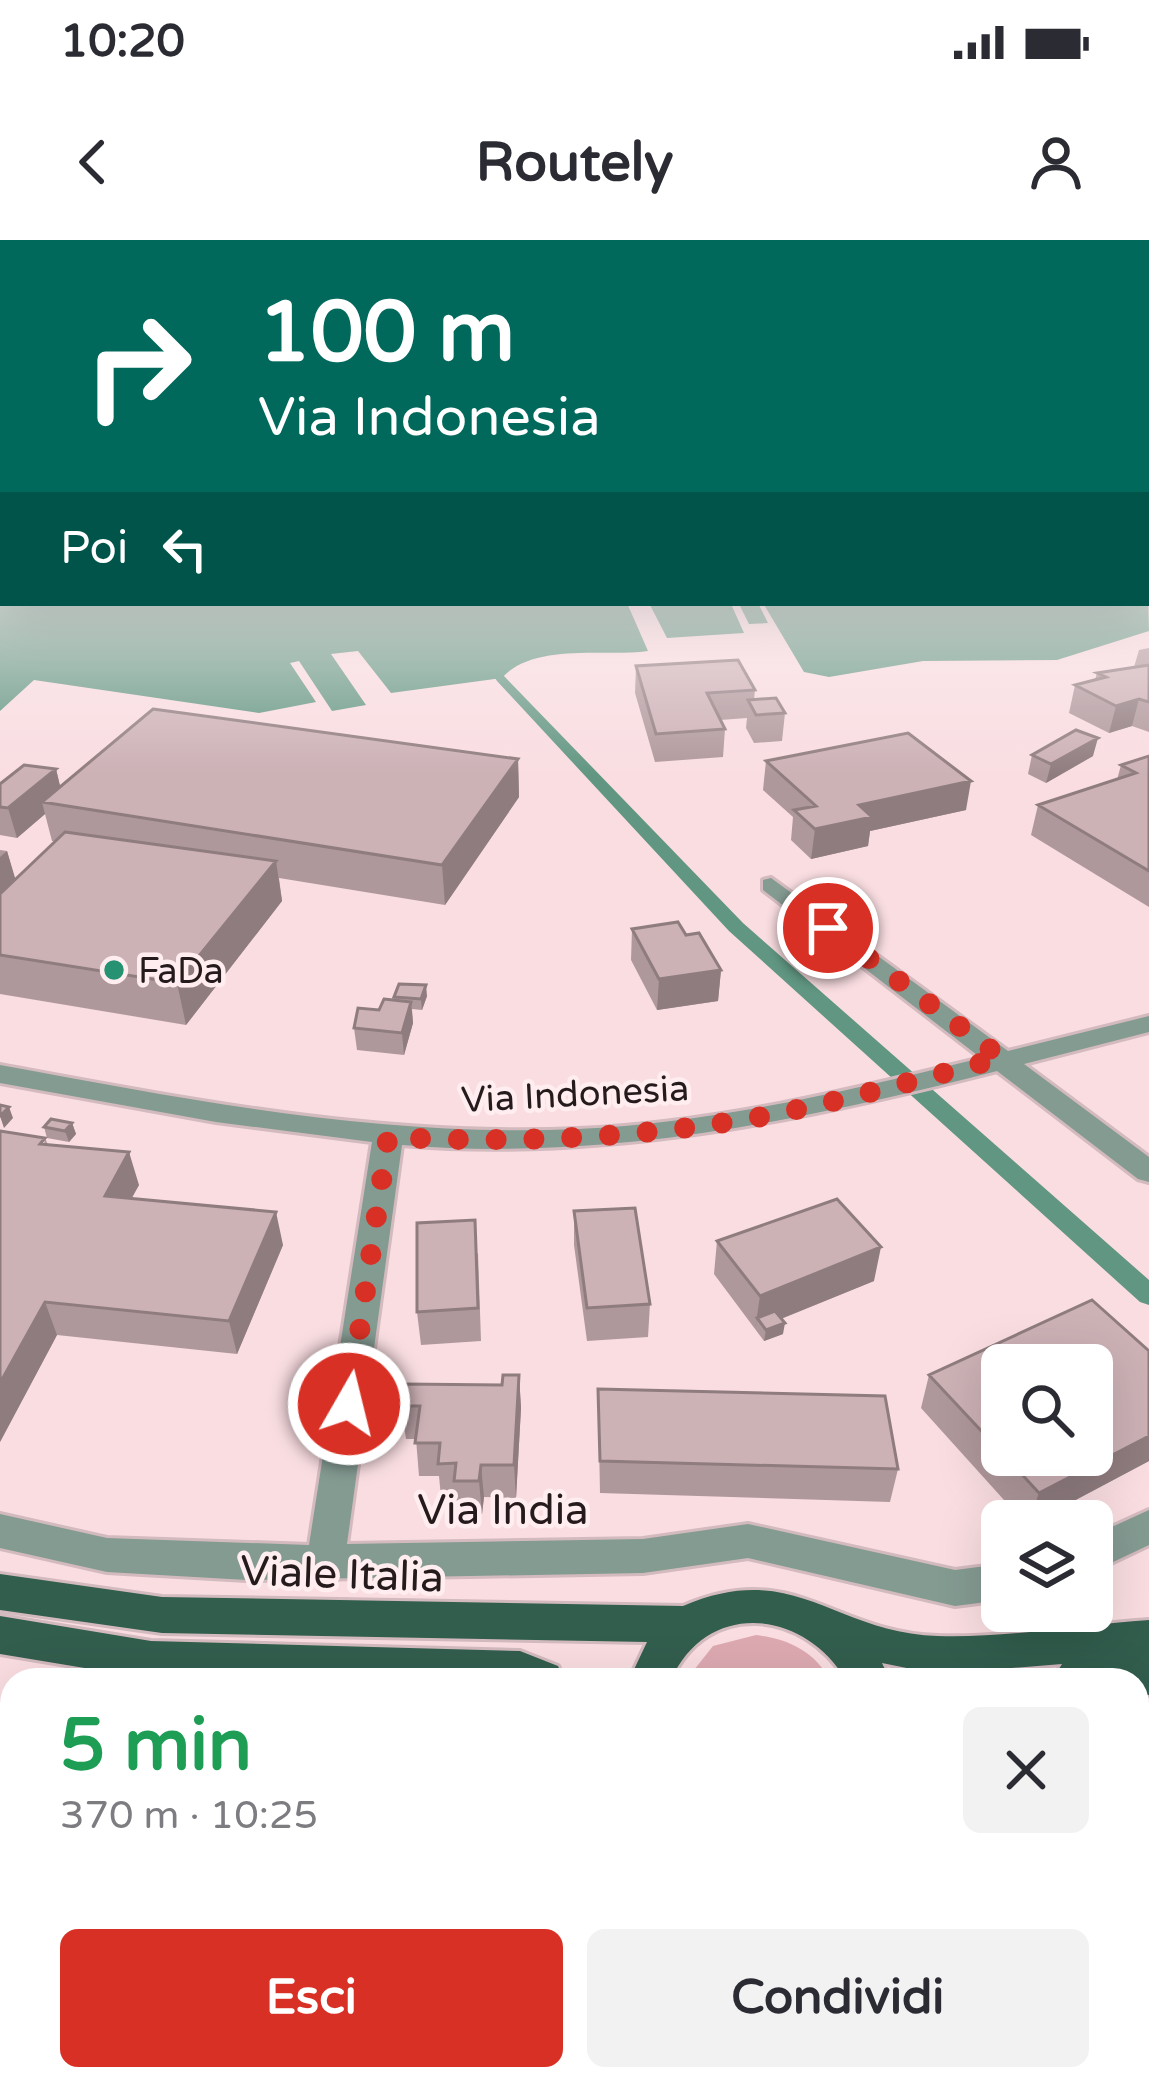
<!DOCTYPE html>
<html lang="it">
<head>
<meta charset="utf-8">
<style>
  :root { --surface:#fff; --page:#f2f2f3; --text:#2b2b33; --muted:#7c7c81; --accent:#d93025 }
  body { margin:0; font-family:"Varela Round",sans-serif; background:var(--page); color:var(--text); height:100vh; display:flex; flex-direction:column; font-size:45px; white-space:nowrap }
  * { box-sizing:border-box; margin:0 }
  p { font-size:39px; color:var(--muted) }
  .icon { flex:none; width:66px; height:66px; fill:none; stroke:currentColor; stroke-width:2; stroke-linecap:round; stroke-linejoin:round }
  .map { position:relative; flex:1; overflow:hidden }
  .panel { position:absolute; left:0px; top:1428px; width:1149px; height:423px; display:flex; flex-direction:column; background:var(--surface); border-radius:36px 36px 0 0; box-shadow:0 12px 48px #0002 }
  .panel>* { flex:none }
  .guide { position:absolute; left:0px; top:0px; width:1149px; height:366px; box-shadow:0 12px 48px #0002; background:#00695c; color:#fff; overflow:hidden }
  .buttons { position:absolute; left:981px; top:1104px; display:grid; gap:24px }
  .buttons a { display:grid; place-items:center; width:132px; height:132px; border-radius:18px; background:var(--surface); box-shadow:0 12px 48px #0002; font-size:60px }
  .pin { position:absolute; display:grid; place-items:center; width:102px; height:102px; color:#fff; margin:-51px; border:6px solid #fff; border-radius:50%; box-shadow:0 3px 12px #0007 }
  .me { position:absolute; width:132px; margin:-66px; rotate:8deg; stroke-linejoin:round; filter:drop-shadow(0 0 9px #0008) }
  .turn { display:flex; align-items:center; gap:42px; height:252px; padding:0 60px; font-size:54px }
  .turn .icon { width:156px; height:156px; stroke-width:2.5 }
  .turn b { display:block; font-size:84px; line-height:102px }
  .then { display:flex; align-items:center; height:114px; padding:0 60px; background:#0003; gap:24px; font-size:45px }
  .round { display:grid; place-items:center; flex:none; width:126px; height:126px; border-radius:18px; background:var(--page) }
  .overview { display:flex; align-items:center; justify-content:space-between; height:204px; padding:0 60px }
  h1 { font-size:72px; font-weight:700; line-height:90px; color:#1e9e55 }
  .action { display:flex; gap:24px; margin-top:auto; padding:24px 60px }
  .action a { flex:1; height:138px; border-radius:18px; background:var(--accent); color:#fff; font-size:48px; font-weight:700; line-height:138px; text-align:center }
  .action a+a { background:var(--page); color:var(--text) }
  .status { display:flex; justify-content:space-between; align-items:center; height:84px; padding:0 60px; background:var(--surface); direction:ltr }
  .status svg { height:33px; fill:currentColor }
  header { display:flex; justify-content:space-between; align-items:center; height:156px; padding:0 60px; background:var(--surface); font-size:54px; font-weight:700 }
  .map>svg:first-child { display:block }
  .green { fill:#dda9b1 }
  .water { fill:#609682 }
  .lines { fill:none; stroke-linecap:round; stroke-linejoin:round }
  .canal { fill:#609682; fill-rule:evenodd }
  .minor-casing { stroke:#d3babe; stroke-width:6 }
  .major-casing { stroke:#d3babe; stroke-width:6 }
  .minor { fill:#849b92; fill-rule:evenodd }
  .major { fill:#325e4e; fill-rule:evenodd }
  .wall { fill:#af989c; fill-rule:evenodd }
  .shaded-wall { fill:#8f7c7f }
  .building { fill:#ccb1b5; stroke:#8f7c7f; stroke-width:3 }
  .route { stroke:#d93025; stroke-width:21; stroke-dasharray:0 37.8 }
  .poi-dot { fill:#269272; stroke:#ffedef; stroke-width:4.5 }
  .labels { text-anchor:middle; stroke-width:9; stroke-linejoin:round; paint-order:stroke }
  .poi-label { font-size:36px; fill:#251b1c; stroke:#ffedef; text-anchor:start }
  .street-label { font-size:36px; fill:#251b1c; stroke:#ffedef }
  .near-street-label { font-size:42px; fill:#251b1c; stroke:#ffedef }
</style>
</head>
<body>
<div class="status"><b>10:20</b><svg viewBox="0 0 49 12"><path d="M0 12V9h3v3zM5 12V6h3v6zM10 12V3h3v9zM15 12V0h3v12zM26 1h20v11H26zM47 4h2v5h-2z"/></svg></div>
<header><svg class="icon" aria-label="back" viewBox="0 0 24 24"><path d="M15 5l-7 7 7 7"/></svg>Routely<svg class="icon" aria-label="person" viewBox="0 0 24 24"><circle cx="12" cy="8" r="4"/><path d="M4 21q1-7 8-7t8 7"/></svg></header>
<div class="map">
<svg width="1149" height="1850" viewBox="0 0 1149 1850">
  <rect width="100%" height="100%" fill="#f9dde1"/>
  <path class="green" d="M756,1395C788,1399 814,1411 830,1440H686L713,1406Z"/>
  <path class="water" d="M0,278L3,363H627L648,411C607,417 533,402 502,438L391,453L358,411L331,414L366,465L332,471L299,421L290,423L316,462L259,473L34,440L0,471Z
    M1146,278L1149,391L1057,420L923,421L829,437L804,432L763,363H1146Z
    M649,363H758L768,383L749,384L739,364H731L744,393L667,398Z"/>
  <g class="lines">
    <path class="canal" d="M502,434L743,683L1149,1040V1065L1140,1062L729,691L497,441L495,438Z"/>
    <defs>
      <path id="minor" d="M771,638L1008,811L1149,776V792L1024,824L1149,917V942L1138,939L997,831C800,881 606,922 402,905L347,1304L643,1299L748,1284L955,1330L1002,1324V1360L955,1366L748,1318L643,1333L247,1340L107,1332L0,1308V1274L107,1298L309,1305L372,902L216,882L0,843V825C190,860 383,898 578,889C714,883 848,851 981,818L763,650V640Z
        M1149,1270V1305L1092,1332V1296Z
        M766,1839H818L819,1850H767Z"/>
      <path id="major" d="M0,1334L162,1357L683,1366C795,1318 833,1393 938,1396C1007,1398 1080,1385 1149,1380V1455H1137V1440H1052L1062,1424L936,1434L882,1423L890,1440H846C804,1369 707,1359 671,1440H629L647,1402L162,1393L0,1370Z
        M0,1376L151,1401L520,1411L558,1426L564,1440L151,1439L0,1414Z"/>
    </defs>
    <use href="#minor" class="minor-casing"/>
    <use href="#major" class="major-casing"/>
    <use href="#minor" class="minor"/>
    <use href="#major" class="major"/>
  </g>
  <path class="wall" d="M1149,408V492L1132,486L1109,493L1069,473L1075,445L1095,440L1097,433L1134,427L1139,410Z
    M636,426L755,450L754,460L785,473L782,501L754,503L746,488L747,478L720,480L725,489L723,517L655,522L635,453Z
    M1032,515L1093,516L1046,543L1028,534Z
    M1149,516V667L1031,595L1038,565L1117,540L1121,525Z
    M518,519L519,557L445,665L279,638L282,661L186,785L0,754V610L7,611L15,640L56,601H52L45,574L17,598L0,595V544L56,529L60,547Z
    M766,521L966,570L870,591L868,606L811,619L791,600L793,577L763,550Z
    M632,689L686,695L721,730L718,761L657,770L631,720Z
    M427,756L422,770L412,769L413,783L404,815L357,810L354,788L394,760V757Z
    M72,883L76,894L69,902L47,898L44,887Z
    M45,898L48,905L139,945L131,958L283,1005L237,1114L57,1095L0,1202Z
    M574,971L650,1064L648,1097L587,1101L574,1005Z
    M717,1001L874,1041L781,1079L783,1094L764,1101L714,1034Z
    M478,1013L481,1101L421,1105L417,1072Z
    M1092,1060L1149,1111V1221L1036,1281H1023L921,1168L929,1135ZM1002,1125H1092V1215H1002Z
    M519,1135L521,1168L516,1258L484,1257L482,1274H457L456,1256L441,1257L439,1236H419L416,1199H406L401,1166L502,1145Z
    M598,1149L898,1229L890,1262L600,1253Z
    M12,1541V1725L0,1727V1554Z
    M1149,1553V1626H1142L1137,1623V1555Z
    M1137,1641L1149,1644V1713L1141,1714L1137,1713Z"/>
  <path class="shaded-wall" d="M1139,459L1132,486L1109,493L1116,466Z
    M1098,498L1093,516L1046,543L1051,524Z
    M518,519L519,557L445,665L442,625Z
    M56,529L63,558L42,562L45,574L17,598L8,568Z
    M971,541L966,570L870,591L868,606L811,619L815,589L859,565Z
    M7,611L16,641L0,656V617Z
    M276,621L282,661L186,785L177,743Z
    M721,730L718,761L657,770L659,739Z
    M426,745L427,756L422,770L421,759Z
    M411,762L413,783L404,815L402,793Z
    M9,867L13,878L4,888L0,876Z
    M72,883L76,894L69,902L65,891Z
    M129,912L139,945L115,989L105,956Z
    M276,972L283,1005L237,1114L229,1081Z
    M881,1007L874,1041L763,1086L757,1078L755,1089L760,1056Z
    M45,1062L57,1095L0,1202V1143Z
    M785,1083L783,1094L764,1101L766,1090Z
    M519,1135L521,1168L516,1258L514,1225Z
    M1149,1196V1221L1036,1281H1029L1039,1253Z
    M481,1225L484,1257L482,1274L479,1241Z
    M86,1839H114L112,1850H84Z
    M289,1839H299L300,1850H290Z"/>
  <path class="building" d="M738,420L755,450L707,453L725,489L656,494L636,426Z
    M1149,425V462L1139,459L1116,466L1075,445L1106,437L1097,433Z
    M776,458L785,473L756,475L748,460Z
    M153,469L518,519L442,625L42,562Z
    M1076,490L1098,498L1051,524L1032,515Z
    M908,493L971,541L859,565L872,577L815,589L794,570L816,566L766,521Z
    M1149,516V631L1038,565L1136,533L1121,525Z
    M24,525L56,529L8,568L0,567V544Z
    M65,592L276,621L177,743L0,715V654Z
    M678,682L686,695L699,693L721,730L659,739L632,689Z
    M399,744L426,745L421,759L394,757Z
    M384,759L411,762L402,793L354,788L358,768L379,770Z
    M0,865L9,867L0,876Z
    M51,879L72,883L65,891L44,887Z
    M0,891L45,898L40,904L129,912L105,956L276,972L229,1081L45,1062L0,1143Z
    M837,959L881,1007L760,1056L717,1001Z
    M635,968L650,1064L587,1068L574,971Z
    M475,980L478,1068L417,1072V983Z
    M1092,1060L1149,1111V1196L1039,1253L1004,1215H1092V1125H1002V1213L929,1135Z
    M775,1071L785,1083L766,1090L757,1078Z
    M503,1135H519L514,1225H481L479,1241H454L456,1223L438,1224L440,1203H415L420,1166H401L404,1144L502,1145Z
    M598,1149L885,1156L898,1229L600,1221Z
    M12,1541V1695L0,1697V1554L1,1542Z
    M1149,1553V1592L1137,1586V1555Z
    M1137,1641L1149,1644V1683L1137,1679Z
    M12,1779V1839H86L84,1850H0V1780Z
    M173,1839H289L290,1850H174Z
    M376,1839H697L691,1850H377Z"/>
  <linearGradient id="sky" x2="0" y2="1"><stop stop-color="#71a8bf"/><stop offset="0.52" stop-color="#fcf0f2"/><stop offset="1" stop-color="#fcf0f2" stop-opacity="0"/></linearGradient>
  <rect width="1149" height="536" fill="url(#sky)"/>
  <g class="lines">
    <path class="route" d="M349,1164L388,897C505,903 619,899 735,881C825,867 914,840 1002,818L828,688"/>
  </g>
  <circle class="poi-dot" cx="114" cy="730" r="12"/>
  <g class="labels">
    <g class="poi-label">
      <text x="138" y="743">FaDa</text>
    </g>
    <g class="street-label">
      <text transform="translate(575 853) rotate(-3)" y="13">Via Indonesia</text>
    </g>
    <g class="near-street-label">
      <text x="503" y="1284">Via India</text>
      <text transform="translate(342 1333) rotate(2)" y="15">Viale Italia</text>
    </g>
  </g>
</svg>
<div class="buttons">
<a><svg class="icon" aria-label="search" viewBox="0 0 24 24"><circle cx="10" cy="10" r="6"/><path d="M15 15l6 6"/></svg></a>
<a><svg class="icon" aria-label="layers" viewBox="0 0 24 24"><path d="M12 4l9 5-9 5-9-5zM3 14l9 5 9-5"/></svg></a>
</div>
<div class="pin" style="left:828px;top:688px;background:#d93025"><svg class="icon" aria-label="arrive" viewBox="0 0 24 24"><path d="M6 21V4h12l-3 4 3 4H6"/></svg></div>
<svg class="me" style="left:349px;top:1164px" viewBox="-20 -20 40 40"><circle r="17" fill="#d93025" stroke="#fff" stroke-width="3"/><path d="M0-11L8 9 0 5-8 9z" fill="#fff"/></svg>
<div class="guide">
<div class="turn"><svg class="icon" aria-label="right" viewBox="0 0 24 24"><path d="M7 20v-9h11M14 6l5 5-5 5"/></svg><div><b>100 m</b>Via Indonesia</div></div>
<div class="then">Poi<svg class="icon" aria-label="left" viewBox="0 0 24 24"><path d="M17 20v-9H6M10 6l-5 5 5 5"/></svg></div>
</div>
<section class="panel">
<div class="overview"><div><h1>5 min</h1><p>370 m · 10:25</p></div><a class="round"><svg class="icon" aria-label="close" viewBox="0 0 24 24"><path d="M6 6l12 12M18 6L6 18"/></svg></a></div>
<div class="action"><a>Esci</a><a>Condividi</a></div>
</section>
</div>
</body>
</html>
